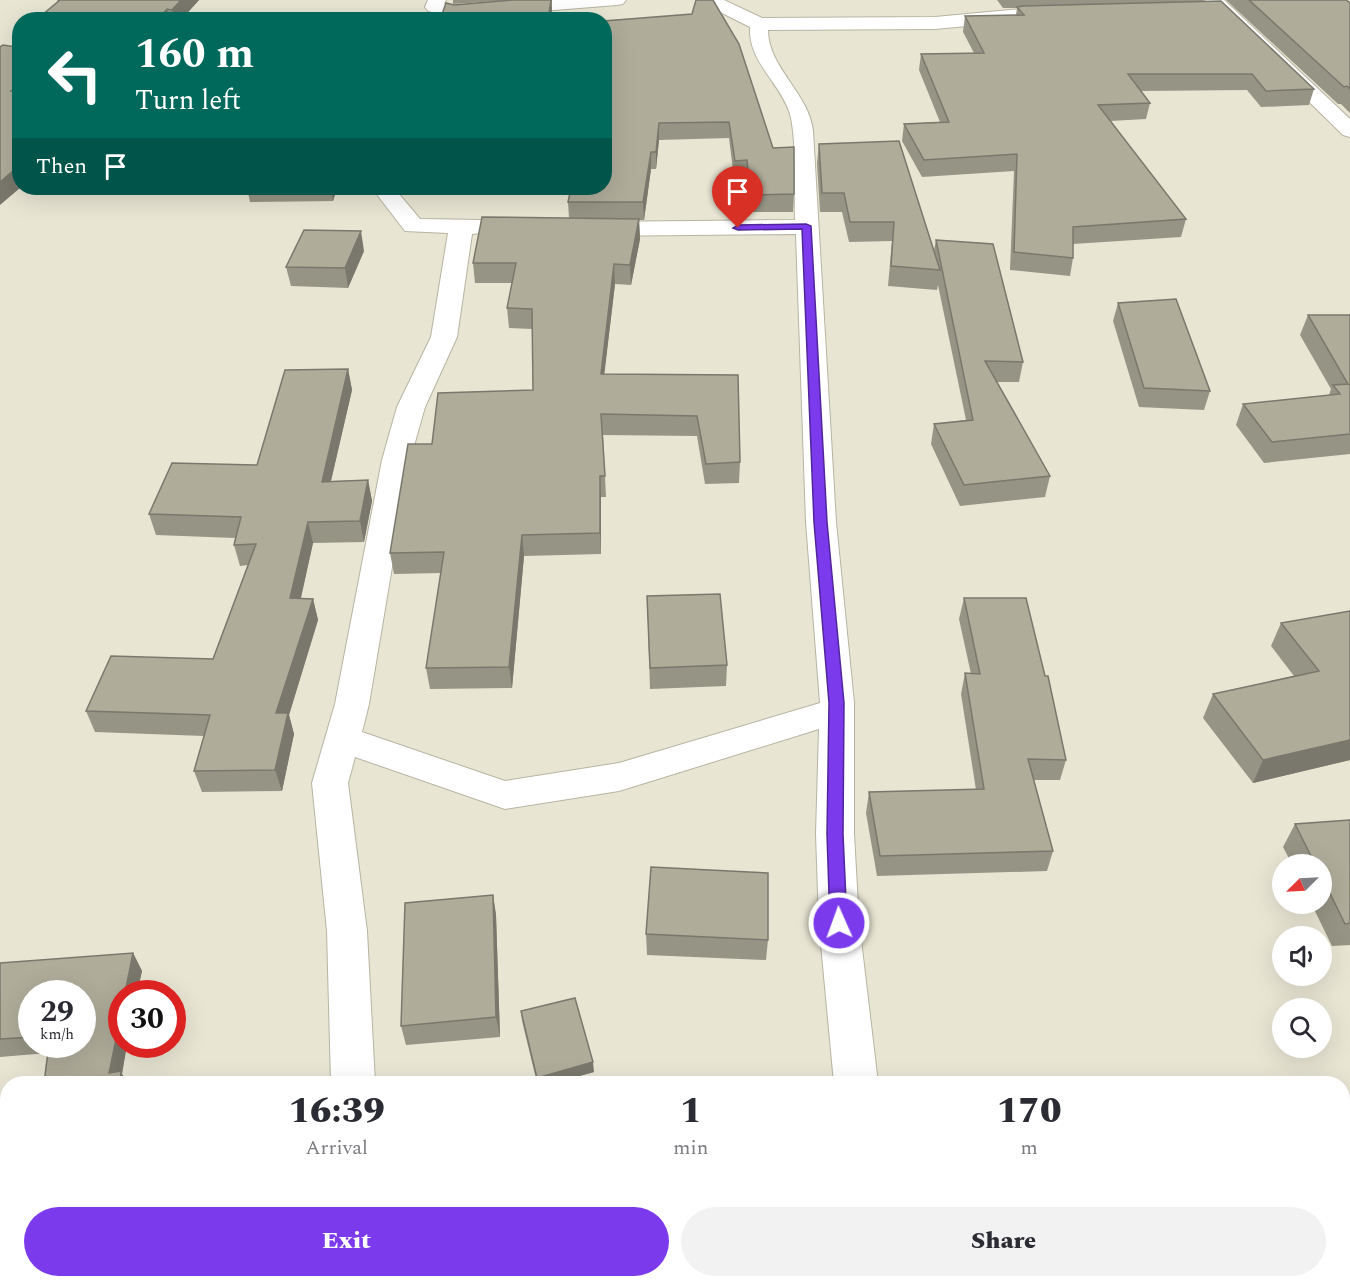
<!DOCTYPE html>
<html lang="en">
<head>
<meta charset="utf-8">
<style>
  :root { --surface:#fff; --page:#f2f2f3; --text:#2b2b33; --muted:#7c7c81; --accent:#7c3aed }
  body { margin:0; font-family:Spectral,serif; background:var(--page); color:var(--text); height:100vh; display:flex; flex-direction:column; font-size:22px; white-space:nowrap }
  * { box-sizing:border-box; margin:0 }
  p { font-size:20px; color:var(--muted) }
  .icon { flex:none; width:33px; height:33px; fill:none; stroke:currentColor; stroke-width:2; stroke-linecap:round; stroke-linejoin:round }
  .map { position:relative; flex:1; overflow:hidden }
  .sheet { position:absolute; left:0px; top:1076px; width:1350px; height:212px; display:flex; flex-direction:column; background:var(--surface); border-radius:24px 24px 0 0; box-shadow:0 6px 24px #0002 }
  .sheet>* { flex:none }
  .banner { position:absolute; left:12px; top:12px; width:600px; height:183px; border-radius:24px; box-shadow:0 6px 24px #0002; background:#00695c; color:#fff; overflow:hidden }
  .needle { width:39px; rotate:246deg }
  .buttons { position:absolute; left:1272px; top:854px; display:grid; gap:12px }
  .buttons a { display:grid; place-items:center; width:60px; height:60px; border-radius:50%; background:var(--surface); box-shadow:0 6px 24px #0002; font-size:30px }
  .speed { position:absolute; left:18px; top:980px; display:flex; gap:12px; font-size:30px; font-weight:700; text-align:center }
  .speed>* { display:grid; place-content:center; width:78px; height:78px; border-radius:50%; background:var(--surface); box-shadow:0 6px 24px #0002; line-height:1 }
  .speed small { font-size:15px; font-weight:400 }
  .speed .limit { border:9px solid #d22; background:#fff; color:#111 }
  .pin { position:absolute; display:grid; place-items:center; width:51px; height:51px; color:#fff; margin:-62px -26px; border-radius:50% 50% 50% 0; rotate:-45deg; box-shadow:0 0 6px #0007 }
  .pin .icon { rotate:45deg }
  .me { position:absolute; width:66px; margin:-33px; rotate:358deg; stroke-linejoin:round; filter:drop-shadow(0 0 4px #0008) }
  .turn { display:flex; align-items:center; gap:21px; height:126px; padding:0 24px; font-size:27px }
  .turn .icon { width:78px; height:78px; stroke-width:2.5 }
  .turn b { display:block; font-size:42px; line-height:51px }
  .then { display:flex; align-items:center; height:57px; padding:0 24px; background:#0003; gap:12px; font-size:22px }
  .eta { display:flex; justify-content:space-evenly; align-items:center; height:102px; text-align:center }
  .eta b { font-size:36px; font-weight:800; line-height:42px }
  .primary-button { display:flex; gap:12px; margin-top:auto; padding:12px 24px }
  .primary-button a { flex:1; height:69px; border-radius:36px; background:var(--accent); color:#fff; font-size:24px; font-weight:800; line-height:69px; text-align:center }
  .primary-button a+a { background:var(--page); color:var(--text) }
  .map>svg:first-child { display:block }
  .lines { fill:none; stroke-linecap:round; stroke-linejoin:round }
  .street-casing { stroke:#b7b4a2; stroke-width:2 }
  .street { fill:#fff; fill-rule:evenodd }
  .wall { fill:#969484; fill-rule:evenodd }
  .shaded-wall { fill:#7a786c }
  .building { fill:#afac9a; stroke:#7a786c; stroke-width:1.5 }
  .route { fill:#7c3aed; stroke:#51269a; stroke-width:1.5 }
</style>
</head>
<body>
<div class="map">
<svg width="1350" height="1286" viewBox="0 0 1350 1286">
  <rect width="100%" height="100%" fill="#e8e5d3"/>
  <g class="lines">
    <defs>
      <path id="street" d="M428,0H446L444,4L456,7L550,0H626L623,4L617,5L456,18L428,11L425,7Z
        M701,0H724L762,18L935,17L1020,9H1065L1068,13L1065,17L935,29L768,30C768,68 809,93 813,131L836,522L854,703V834L859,923L878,1083H834L819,923L816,834L819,729L619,791L505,809L355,757L348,783L367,931L375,1083H331L327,931L312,783L335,704L382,460L397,407L431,337L448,233L405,231L372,188H394L420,219L482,220L490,222L494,227L490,232L472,234L457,337L425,407L410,460L369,704L362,732L505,781L619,763L820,703L806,522L796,234L594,236L586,234L582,229L586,224L594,222L795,220C794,191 797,140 790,114C780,82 748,62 750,27L704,4Z
        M1205,0H1224L1350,119V137L1343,135Z
        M1342,1101H1350V1143H1342Z
        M323,1280H371V1286H323Z
        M927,1280H979L982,1286H930Z
        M1138,1280H1188L1185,1286H1135Z"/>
    </defs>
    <use href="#street" class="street-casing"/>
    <use href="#street" class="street"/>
  </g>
  <path class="wall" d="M57,0H199L181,20H36L58,2Z
    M453,0H552V12L454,5L497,1L453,4Z
    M997,0H1204L1203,1L1159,3L1314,89L1309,105L1261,107L1247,90L1140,91L1150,103L1146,119L1110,121L1186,219L1181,237L1073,244V258L1070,276L1010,270L1014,171L922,177L902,141L904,124L940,122L919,70L921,54L974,53L963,32L965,16L1016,15L1017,8H1003Z
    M1226,0H1346L1350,3V113L1341,104H1338Z
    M604,21L773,148L794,194L793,212H749L746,178H734L729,138L659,140L656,169H651L644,220H639L640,239L631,285L615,284L604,374L738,375L740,462L739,483L705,484L697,436L603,435L606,497H601V554L524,556L512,688L430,689L426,668L441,573L394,574L390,553L432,444L533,390L532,329L509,328L507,308L512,283H475L473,263L569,218L568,202L604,188Z
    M819,144L934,250L936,240L1023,362L1019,382H997L1050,476L1045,497L960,506L931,444L934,424L966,420L938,285L937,290L888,286L892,241L849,242L842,212H820L817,163Z
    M247,188H337L333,201L250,202Z
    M364,251L348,288L291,286L286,267Z
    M1118,303L1210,391L1204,410L1139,407L1113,321Z
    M1308,315H1350V454L1264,463L1236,425L1243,404L1329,395L1331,389L1300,335Z
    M348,369L352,390L331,481L368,480L372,501L364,542L313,543L301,598L313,599L318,620L289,715L294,734L282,791L202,792L194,771L204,736L95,732L86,711L213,659L248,565L240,566L234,545L235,538L156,535L149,514L257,465Z
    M647,596L727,665L726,686L650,689Z
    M964,598L1045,676L1066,760L1060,780H1034L1053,851L1047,871L877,876L866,813L869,792L976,790L961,694L965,673L971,674L959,619Z
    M1350,611V760L1253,783L1203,718L1213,694L1294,676L1271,646L1281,623Z
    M1350,820V945L1332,946L1311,903H1322V864H1292L1283,847L1295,824Z
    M493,895L496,915L500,1037L406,1045L401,1026Z
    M646,934L768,940L766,960L647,955Z
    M133,953L142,971L137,993H122V1044H127L122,1074L127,1083H44L48,1053L0,1057V963ZM32,993L82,1044H32Z
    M521,1011L594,1072L554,1083H537L522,1021Z
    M1185,1280H1308L1310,1286H1181Z"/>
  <path class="shaded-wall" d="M181,0H199L181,20H174L172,10Z
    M551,0L552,12L551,20H548Z
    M167,9L170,20H157Z
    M20,84V105L11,91Z
    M659,123V140L656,169V152Z
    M651,152V169L644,220L643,202Z
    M20,165V188L0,205V182Z
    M331,188H337L333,201Z
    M639,219L640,239L631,285L630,265Z
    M361,231L364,251L348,288L345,268Z
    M614,264L615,284L602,394L601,374Z
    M348,369L352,390L326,502L322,482Z
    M600,476L601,497V554L600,533Z
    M368,480L372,501L364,542L360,521Z
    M308,522L313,543L296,619L290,598Z
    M522,535L524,556L512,688L509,667Z
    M313,599L318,620L289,715L294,734L282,791L275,770L276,713Z
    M1350,740V760L1253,783L1263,760Z
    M493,895L496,915L500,1037L496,1017Z
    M133,953L142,971L137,993H125Z
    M122,1011V1044H127L122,1074L127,1083H115L109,1073Z
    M593,1062L594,1072L554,1083H537V1078Z"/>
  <path class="building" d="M60,0H181L172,10L167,9L157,20H36Z
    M513,0H551L548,20H440L446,3L454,5Z
    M696,0H713L739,44L773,148L794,147V194L750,195L747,160L735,161L729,122L659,123L656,152H651L643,202H568L571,188H604V21L692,14Z
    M1249,0H1346L1350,3V89L1347,86L1344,87Z
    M1221,1L1314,89L1266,91L1252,74H1128L1150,103L1098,105L1186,219L1073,227V258L1014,252L1017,154L924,160L904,124L949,122L921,54L984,53L965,16L1024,15L1017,7L1023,6Z
    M20,32V84L11,91L20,93V165L0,182V47L3,45L16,47L17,34Z
    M899,141L940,270L891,266L894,222H850L844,193H822L819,144Z
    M482,217L639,219L630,265L614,264L601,374L738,375L740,462L706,464L697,416L601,414L605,476H600V533L522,535L509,667L426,668L444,552L390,553L408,444H432L438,393L533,390L532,309L507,308L516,263H473Z
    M304,230L361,231L345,268L286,267Z
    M936,240L993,244L1023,362L985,361L1050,476L964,485L934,424L973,420Z
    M1176,299L1210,391L1144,388L1118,303Z
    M1308,315H1350V434L1272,442L1243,404L1340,394L1333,385L1348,384Z
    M348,369L322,482L368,480L360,521L308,522L290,598L313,599L276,713H288L275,770L194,771L210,715L86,711L111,656L213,659L256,544L234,545L241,517L149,514L172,463L257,465L285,370Z
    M720,594L727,665L650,668L647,596Z
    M964,598H1026L1045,676H1048L1066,760L1028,759L1053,851L880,856L869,792L984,789L965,673L980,674Z
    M1350,611V740L1263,760L1213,694L1319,671L1281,623Z
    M1350,820V923L1345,924L1322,877V864H1315L1295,824Z
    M651,867L768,873V940L646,934Z
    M493,895L496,1017L401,1026L405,903Z
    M133,953L125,993H122V1011L109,1073L121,1071L120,1083H44L49,1044H82V993H32V1037L0,1039V963Z
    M575,998L593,1062L537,1078L521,1011Z
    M596,1280H863L865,1286H597Z
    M1193,1280H1308L1310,1286H1195Z"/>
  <path class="route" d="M806,224L811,226L827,522L844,703L843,834L847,923L844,928L839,930L833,928L830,923L827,834L829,703L814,522L802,229L738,230L733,228L738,225Z"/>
</svg>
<div class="buttons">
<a><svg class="needle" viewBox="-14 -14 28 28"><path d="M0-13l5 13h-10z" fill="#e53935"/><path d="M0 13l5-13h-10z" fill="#7c7c81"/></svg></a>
<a><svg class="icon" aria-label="sound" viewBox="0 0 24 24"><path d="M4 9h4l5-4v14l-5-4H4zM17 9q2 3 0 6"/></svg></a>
<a><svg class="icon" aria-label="search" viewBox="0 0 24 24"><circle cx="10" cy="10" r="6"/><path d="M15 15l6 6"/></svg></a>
</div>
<div class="speed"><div>29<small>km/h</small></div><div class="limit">30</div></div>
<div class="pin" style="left:738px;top:228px;background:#d93025"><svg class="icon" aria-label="arrive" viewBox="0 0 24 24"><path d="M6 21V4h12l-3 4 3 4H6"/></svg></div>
<svg class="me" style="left:839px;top:923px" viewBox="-20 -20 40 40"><circle r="17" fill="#7c3aed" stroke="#fff" stroke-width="3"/><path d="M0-11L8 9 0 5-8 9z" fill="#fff"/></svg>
<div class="banner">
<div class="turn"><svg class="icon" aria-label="left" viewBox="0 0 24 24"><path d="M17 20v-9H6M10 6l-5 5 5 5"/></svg><div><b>160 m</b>Turn left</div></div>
<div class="then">Then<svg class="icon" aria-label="arrive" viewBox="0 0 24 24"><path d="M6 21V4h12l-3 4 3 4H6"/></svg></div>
</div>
<section class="sheet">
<div class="eta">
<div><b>16:39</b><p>Arrival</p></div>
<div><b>1</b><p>min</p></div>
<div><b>170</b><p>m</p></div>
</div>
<div class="primary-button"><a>Exit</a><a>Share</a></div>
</section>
</div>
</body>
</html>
